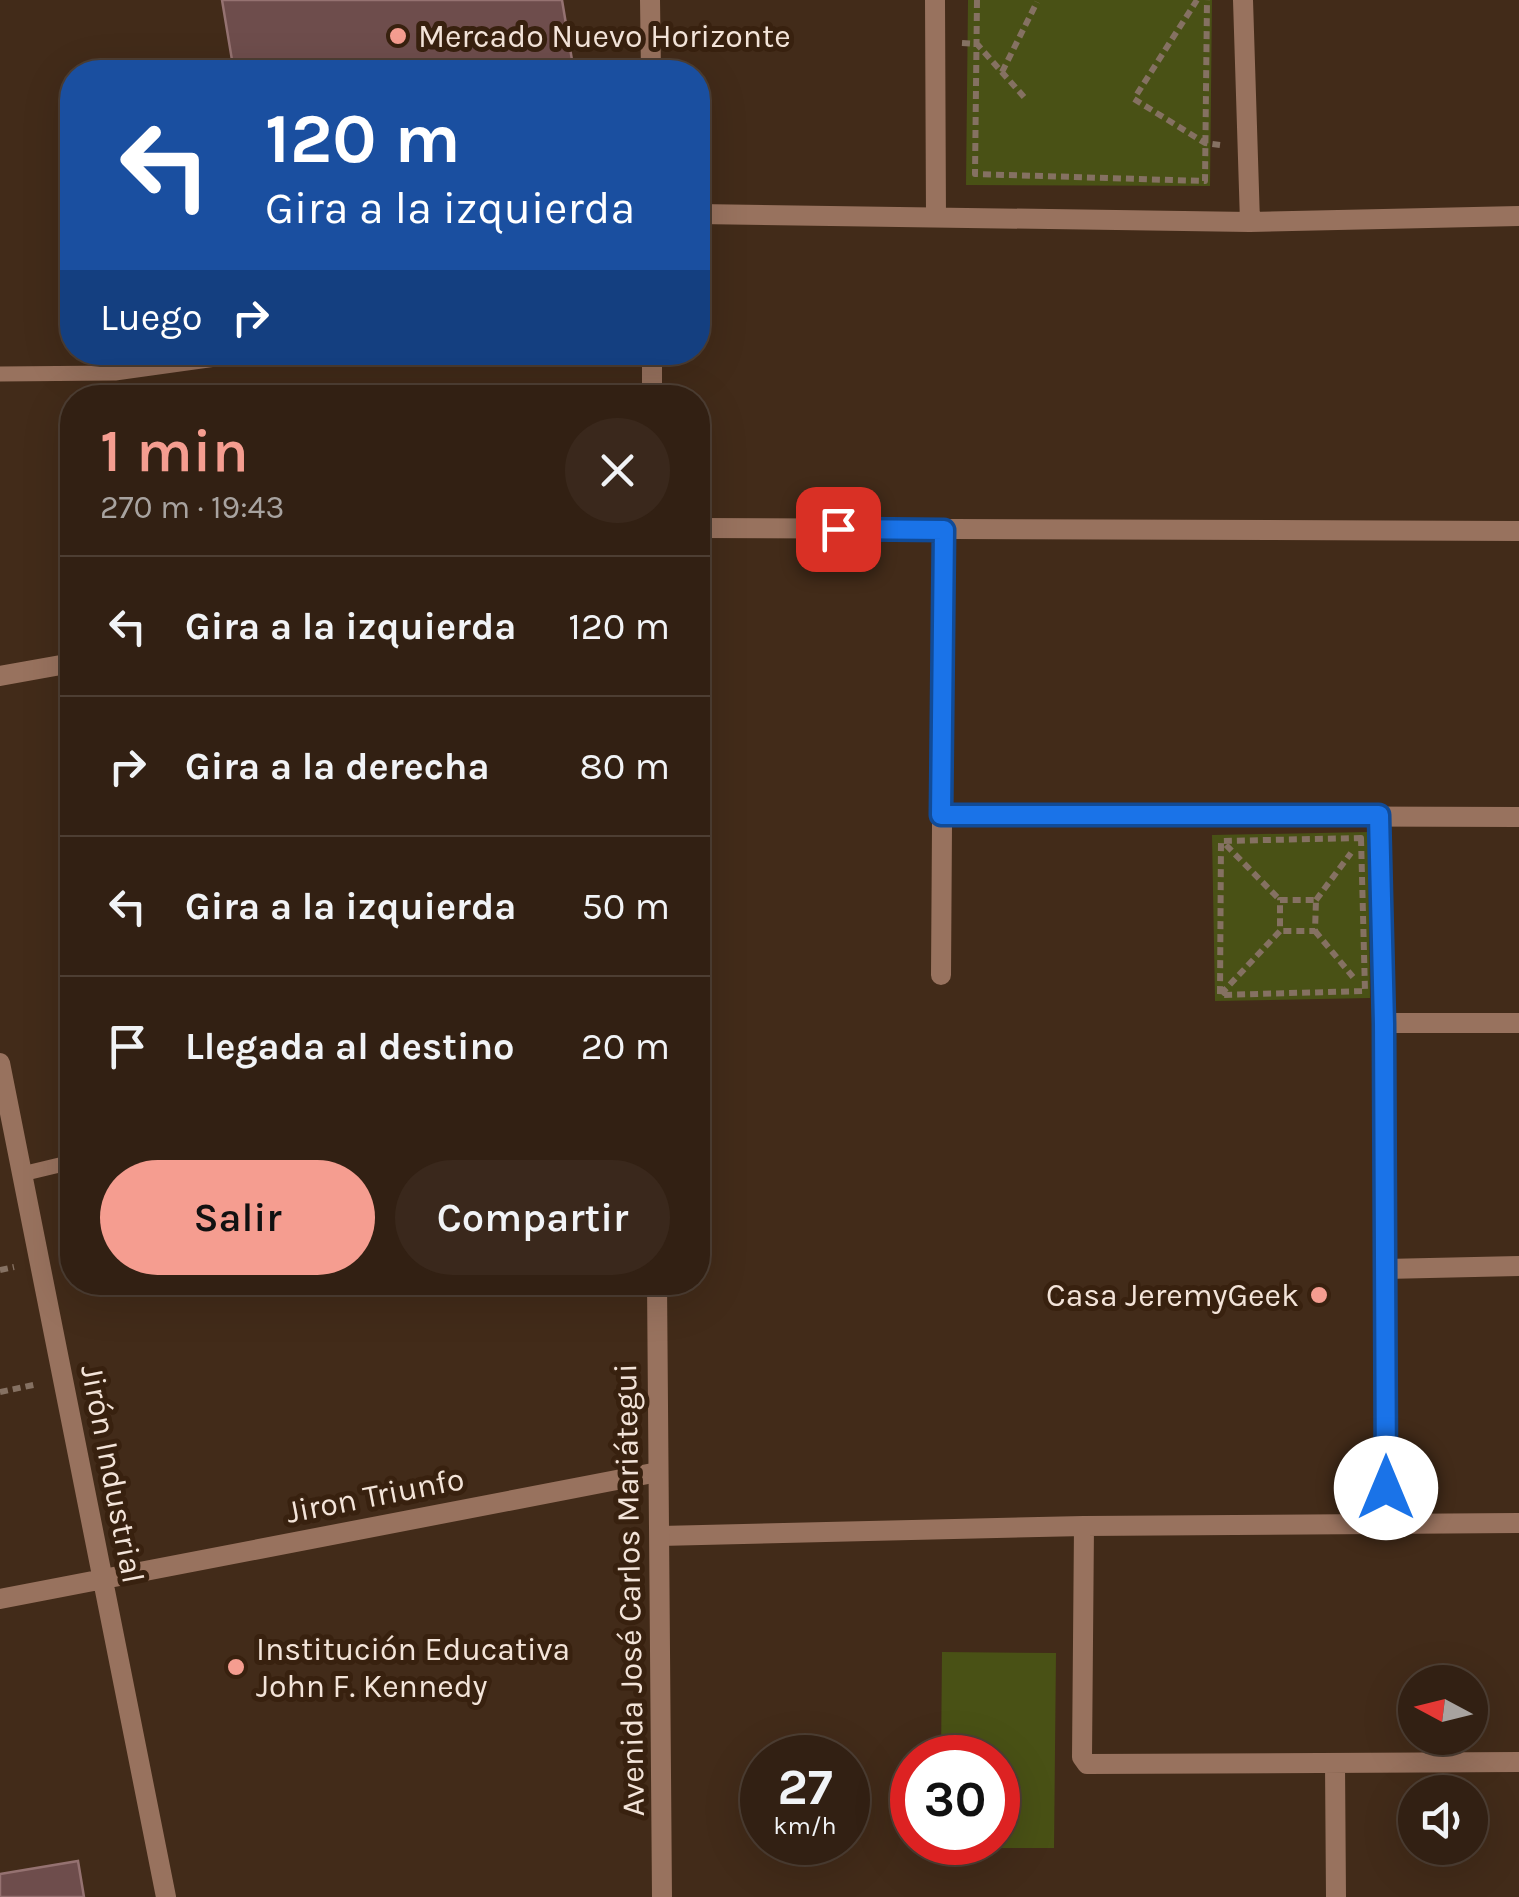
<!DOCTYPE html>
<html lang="es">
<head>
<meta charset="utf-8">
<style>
  :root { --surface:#322013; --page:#3a281c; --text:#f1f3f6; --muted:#a8a3a0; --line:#4d3e33; --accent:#f59d90 }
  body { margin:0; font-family:Karla,sans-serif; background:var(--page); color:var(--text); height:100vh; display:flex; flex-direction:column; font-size:38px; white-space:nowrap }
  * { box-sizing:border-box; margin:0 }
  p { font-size:32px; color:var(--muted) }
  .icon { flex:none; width:55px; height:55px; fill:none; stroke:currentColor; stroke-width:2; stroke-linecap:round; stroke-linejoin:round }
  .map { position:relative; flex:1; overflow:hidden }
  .details { position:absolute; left:60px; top:385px; width:650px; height:910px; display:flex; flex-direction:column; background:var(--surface); border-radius:40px; box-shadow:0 10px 40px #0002,0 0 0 2px var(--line) }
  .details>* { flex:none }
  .banner { position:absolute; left:60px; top:60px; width:650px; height:305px; border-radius:40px; box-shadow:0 10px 40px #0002,0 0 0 2px var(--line); background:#1a4fa0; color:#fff; overflow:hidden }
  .needle { width:65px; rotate:277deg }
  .buttons { position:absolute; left:1398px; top:1665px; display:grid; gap:20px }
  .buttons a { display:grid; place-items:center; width:90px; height:90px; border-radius:50%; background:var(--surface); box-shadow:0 10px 40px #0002,0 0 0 2px var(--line); font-size:50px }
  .speed { position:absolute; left:740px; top:1735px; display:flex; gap:20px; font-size:50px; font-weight:700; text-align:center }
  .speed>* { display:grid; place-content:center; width:130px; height:130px; border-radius:50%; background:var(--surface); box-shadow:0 10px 40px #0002,0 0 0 2px var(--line); line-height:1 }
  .speed small { font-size:25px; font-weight:400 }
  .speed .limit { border:15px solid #d22; background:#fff; color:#111 }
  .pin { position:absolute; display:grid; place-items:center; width:85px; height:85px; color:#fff; margin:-42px; border-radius:20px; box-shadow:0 5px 15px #0006 }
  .me { position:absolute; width:110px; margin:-55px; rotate:0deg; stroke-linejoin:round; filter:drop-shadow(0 0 8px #0008) }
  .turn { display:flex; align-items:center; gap:35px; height:210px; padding:0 40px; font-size:45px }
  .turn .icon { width:130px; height:130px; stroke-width:2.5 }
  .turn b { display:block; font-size:70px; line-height:85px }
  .then { display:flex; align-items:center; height:95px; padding:0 40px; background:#0003; gap:20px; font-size:38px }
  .round { display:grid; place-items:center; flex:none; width:105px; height:105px; border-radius:52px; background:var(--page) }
  .overview { display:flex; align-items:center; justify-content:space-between; height:170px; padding:0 40px }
  h1 { font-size:60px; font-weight:600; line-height:75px; color:var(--accent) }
  .cta { display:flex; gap:20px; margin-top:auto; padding:20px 40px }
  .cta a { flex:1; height:115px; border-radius:60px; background:var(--accent); color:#111; font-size:40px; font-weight:600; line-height:115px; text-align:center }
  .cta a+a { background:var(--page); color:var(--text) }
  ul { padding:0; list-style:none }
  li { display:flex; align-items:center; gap:30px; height:140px; padding:0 40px; border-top:2px solid var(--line) }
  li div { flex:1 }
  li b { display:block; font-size:38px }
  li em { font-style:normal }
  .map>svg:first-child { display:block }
  .green { fill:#495115 }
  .building { fill:#6e4d4c; stroke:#957271; stroke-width:2.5 }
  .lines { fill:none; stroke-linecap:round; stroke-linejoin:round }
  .path { stroke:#857162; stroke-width:6; stroke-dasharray:8 5; stroke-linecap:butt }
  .service { stroke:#98725e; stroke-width:15 }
  .minor { stroke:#98725e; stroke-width:20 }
  .tertiary { stroke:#98725e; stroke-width:20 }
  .route-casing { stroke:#114b97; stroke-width:25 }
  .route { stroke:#1a73e8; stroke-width:18 }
  .poi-dot { fill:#f59d90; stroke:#38210f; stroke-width:4 }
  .labels { text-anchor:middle; stroke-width:10; stroke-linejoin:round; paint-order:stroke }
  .poi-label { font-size:32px; fill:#f3e4d9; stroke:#38210f; text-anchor:start }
  .street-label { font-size:32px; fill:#f3e4d9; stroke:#38210f }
</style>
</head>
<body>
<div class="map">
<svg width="1519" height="1897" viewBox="0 0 1519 1897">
  <rect width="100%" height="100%" fill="#422b19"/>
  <path class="green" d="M968,0H1212L1210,186L966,185Z
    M1368,832L1370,998L1215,1001L1212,835Z
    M942,1652L1056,1653L1054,1848H940V1843L998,1842V1758L941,1757Z"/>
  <path class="building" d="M222,0H562L574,72H234Z
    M78,1861L84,1897H0V1874Z"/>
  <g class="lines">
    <path class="path" d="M977,0L975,174L1205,181L1207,0
      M962,43L977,44L1024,97
      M1002,72L1037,2
      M1137,94L1197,0
      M1134,99L1205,143L1220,145
      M1361,838L1365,991L1220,995L1221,841Z
      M1226,845L1280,900
      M1316,900L1351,853
      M1315,931L1353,977
      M1221,994L1280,931V900H1316L1315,931H1280
      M0,1270L14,1267
      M0,1392L38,1384"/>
    <path class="service" d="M0,374L115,373L266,352
      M22,1174L72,1162"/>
    <path class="minor" d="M935,0L936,217
      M1243,0L1250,222
      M698,214L1250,222L1519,216
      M698,528L1519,531
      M0,676L72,663
      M941,815L1519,817
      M1379,815L1384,1023L1386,1524
      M941,975L944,530
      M1384,1023H1519
      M0,1063L166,1897
      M1385,1269L1519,1266
      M1084,1526L1082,1757L1087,1764L1519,1762
      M660,1536L1084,1526L1519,1523
      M0,1599L658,1472
      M1335,1764L1336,1897"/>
    <path class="tertiary" d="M650,0L651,72
      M652,352V398
      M657,1282L662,1897"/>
  </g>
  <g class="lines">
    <defs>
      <path id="route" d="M838,529L944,530L941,815H1379L1384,1024L1386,1488"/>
    </defs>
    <use href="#route" class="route-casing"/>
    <use href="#route" class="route"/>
  </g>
  <g class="poi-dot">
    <circle cx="398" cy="36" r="10"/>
    <circle cx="1319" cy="1295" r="10"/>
    <circle cx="236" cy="1667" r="10"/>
  </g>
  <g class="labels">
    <g class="poi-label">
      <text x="418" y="47">Mercado Nuevo Horizonte</text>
      <text x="1299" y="1306" text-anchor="end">Casa JeremyGeek</text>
      <text x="256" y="1660">Institución Educativa<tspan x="256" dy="37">John F. Kennedy</tspan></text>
    </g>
    <g class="street-label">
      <text transform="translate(113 1474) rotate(79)" y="11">Jirón Industrial</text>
      <text transform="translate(375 1495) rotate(-11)" y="11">Jiron Triunfo</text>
      <text transform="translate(629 1590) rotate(-91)" y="11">Avenida José Carlos Mariátegui</text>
    </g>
  </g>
</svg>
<div class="buttons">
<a><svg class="needle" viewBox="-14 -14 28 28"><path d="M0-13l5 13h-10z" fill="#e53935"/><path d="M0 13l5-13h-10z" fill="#a8a3a0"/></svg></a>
<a><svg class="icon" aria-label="sound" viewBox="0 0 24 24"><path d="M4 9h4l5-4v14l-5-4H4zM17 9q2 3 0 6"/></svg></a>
</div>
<div class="speed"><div>27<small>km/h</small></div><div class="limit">30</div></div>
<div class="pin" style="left:838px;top:529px;background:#d93025"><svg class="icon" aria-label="arrive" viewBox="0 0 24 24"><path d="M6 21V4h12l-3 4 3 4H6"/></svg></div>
<svg class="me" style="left:1386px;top:1488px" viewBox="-20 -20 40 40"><circle r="19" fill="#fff"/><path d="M0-13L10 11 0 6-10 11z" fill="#1a73e8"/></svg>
<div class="banner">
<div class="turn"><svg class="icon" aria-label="left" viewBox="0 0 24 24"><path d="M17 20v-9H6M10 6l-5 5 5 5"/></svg><div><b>120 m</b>Gira a la izquierda</div></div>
<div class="then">Luego<svg class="icon" aria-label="right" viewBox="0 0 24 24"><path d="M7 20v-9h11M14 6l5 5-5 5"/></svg></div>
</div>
<section class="details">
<div class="overview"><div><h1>1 min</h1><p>270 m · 19:43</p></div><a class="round"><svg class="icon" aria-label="close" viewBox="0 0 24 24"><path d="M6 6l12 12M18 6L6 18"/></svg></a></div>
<ul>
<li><svg class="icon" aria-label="left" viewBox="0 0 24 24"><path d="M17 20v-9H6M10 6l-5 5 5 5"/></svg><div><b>Gira a la izquierda</b></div><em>120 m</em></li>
<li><svg class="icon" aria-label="right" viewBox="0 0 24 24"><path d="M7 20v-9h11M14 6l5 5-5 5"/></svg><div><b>Gira a la derecha</b></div><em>80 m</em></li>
<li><svg class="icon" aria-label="left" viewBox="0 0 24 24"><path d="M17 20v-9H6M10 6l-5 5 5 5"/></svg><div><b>Gira a la izquierda</b></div><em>50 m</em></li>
<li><svg class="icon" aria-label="arrive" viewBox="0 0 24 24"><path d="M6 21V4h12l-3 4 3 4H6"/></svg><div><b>Llegada al destino</b></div><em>20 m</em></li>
</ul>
<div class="cta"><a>Salir</a><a>Compartir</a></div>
</section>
</div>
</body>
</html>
